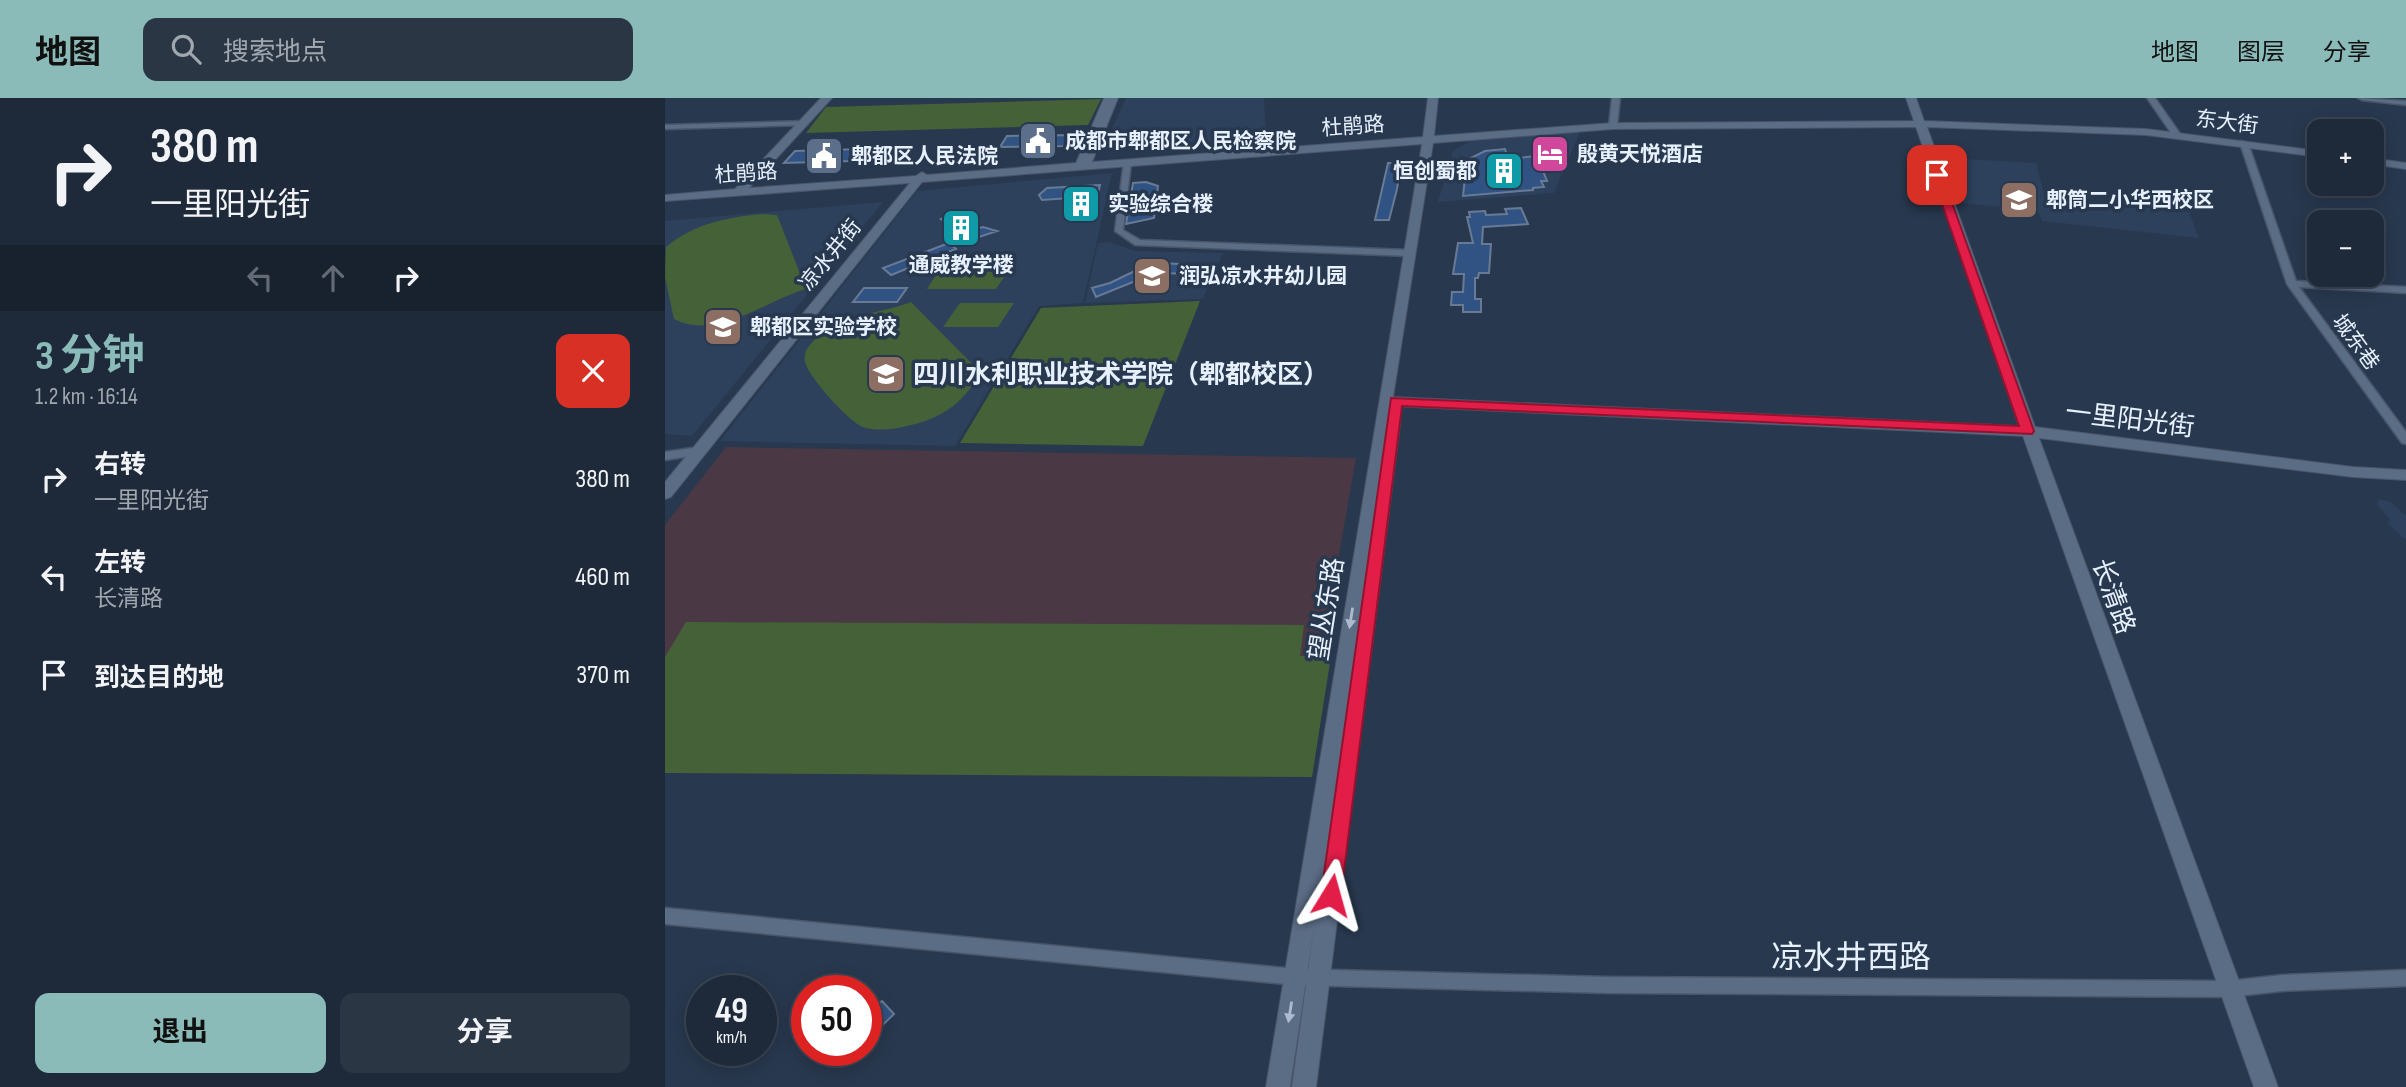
<!DOCTYPE html>
<html lang="zh">
<head>
<meta charset="utf-8">
<style>
  :root { --surface:#1e2a3a; --page:#2b3645; --text:#f1f3f6; --muted:#a1a7af; --line:#3c4654; --accent:#8bbbb9 }
  body { margin:0; font-family:"Sofia Sans Condensed","Noto Sans SC",sans-serif; background:var(--page); color:var(--text); height:100vh; display:flex; flex-direction:column; font-size:26px; white-space:nowrap }
  * { box-sizing:border-box; margin:0 }
  p { font-size:23px; color:var(--muted) }
  .icon { flex:none; width:38px; height:38px; fill:none; stroke:currentColor; stroke-width:2; stroke-linecap:round; stroke-linejoin:round }
  .map { position:relative; flex:1; overflow:hidden }
  .details { display:flex; flex-direction:column; background:var(--surface); width:665px }
  .details>* { flex:none }
  .hud { background:#1e2a3a; color:var(--text); overflow:hidden }
  .fabs { position:absolute; left:1642px; top:21px; display:grid; gap:14px }
  .fabs a { display:grid; place-items:center; width:77px; height:77px; border-radius:14px; background:var(--surface); box-shadow:0 4px 18px #0003,0 0 0 2px var(--line); font-size:35px }
  .speed { position:absolute; left:21px; top:877px; display:flex; gap:14px; font-size:35px; font-weight:700; text-align:center }
  .speed>* { display:grid; place-content:center; width:91px; height:91px; border-radius:50%; background:var(--surface); box-shadow:0 4px 18px #0003,0 0 0 2px var(--line); line-height:1 }
  .speed small { font-size:18px; font-weight:400 }
  .speed .limit { border:10px solid #d22; background:#fff; color:#111 }
  .pin { position:absolute; display:grid; place-items:center; width:60px; height:60px; color:#fff; margin:-30px; border-radius:14px; box-shadow:0 4px 10px #0006 }
  .me { position:absolute; width:77px; margin:-38px; rotate:8deg; stroke-linejoin:round; filter:drop-shadow(0 0 5px #0008) }
  .turn { display:flex; align-items:center; gap:24px; height:147px; padding:0 35px; font-size:32px }
  .turn .icon { width:91px; height:91px; stroke-width:2.5 }
  .turn b { display:block; font-size:49px; line-height:60px }
  .lanes { display:flex; align-items:center; height:66px; padding:0 35px; background:#0003; justify-content:center; gap:35px; direction:ltr }
  .lanes .off { opacity:.35 }
  .round { display:grid; place-items:center; flex:none; width:74px; height:74px; border-radius:14px; background:var(--page) }
  .overview { display:flex; align-items:center; justify-content:space-between; height:119px; padding:0 35px }
  h1 { font-size:42px; font-weight:700; line-height:52px; color:var(--accent) }
  .primary-button { display:flex; gap:14px; margin-top:auto; padding:14px 35px }
  .primary-button a { flex:1; height:80px; border-radius:14px; background:var(--accent); color:#111; font-size:28px; font-weight:700; line-height:80px; text-align:center }
  .primary-button a+a { background:var(--page); color:var(--text) }
  ul { padding:0; list-style:none }
  li { display:flex; align-items:center; gap:21px; height:98px; padding:0 35px }
  li div { flex:1 }
  li b { display:block; font-size:26px }
  li em { font-style:normal }
  header { display:flex; align-items:center; gap:42px; box-sizing:border-box; height:98px; padding:0 35px; background:var(--accent); color:#111 }
  header strong { font-size:33px }
  nav { display:flex; gap:38px; margin-inline-start:auto; font-size:24px }
  .search { width:490px; height:63px; background:var(--page); display:flex; align-items:center; gap:18px; box-sizing:border-box; padding:0 24px; border-radius:14px; color:var(--muted); font-size:26px }
  main { display:flex; flex:1; min-height:0 }
  .map>svg:first-child { display:block }
  .built { fill:#2d415d }
  .industrial { fill:#4a3944 }
  .green { fill:#456138 }
  .building { fill:#305383; stroke:#697b94; stroke-width:2 }
  .lines { fill:none; stroke-linecap:round; stroke-linejoin:round }
  .street-casing { stroke:#485569; stroke-width:3 }
  .secondary-casing { stroke:#485569; stroke-width:2 }
  .street { fill:#5b6c85; fill-rule:evenodd }
  .secondary { fill:#5b6c85; fill-rule:evenodd }
  .oneway { fill:#aebbce }
  .route { fill:#e11d48; stroke:#92132f; stroke-width:2 }
  .labels { text-anchor:middle; stroke-width:7; stroke-linejoin:round; paint-order:stroke }
  .far-street-label { font-size:21px; fill:#e6f0ff; stroke:#28384e }
  .far-poi-label { font-size:21px; font-weight:bold; fill:#e6f0ff; stroke:#28384e; text-anchor:start }
  .poi-label { font-size:26px; font-weight:bold; fill:#e6f0ff; stroke:#28384e; text-anchor:start }
  .street-label { font-size:26px; fill:#e6f0ff; stroke:#28384e }
  .near-street-label { font-size:32px; fill:#e6f0ff; stroke:#28384e }
</style>
</head>
<body>
<header>
<strong>地图</strong>
<div class="search"><svg class="icon" aria-label="search" viewBox="0 0 24 24"><circle cx="10" cy="10" r="6"/><path d="M15 15l6 6"/></svg>搜索地点</div>
<nav><a>地图</a><a>图层</a><a>分享</a></nav>
</header>
<main>
<section class="details">
<div class="hud">
<div class="turn"><svg class="icon" aria-label="right" viewBox="0 0 24 24"><path d="M7 20v-9h11M14 6l5 5-5 5"/></svg><div><b>380 m</b>一里阳光街</div></div>
<div class="lanes"><svg class="icon off" aria-label="left" viewBox="0 0 24 24"><path d="M17 20v-9H6M10 6l-5 5 5 5"/></svg><svg class="icon off" aria-label="ahead" viewBox="0 0 24 24"><path d="M12 20V5M6 11l6-6 6 6"/></svg><svg class="icon" aria-label="right" viewBox="0 0 24 24"><path d="M7 20v-9h11M14 6l5 5-5 5"/></svg></div>
</div>
<div class="overview"><div><h1>3 分钟</h1><p>1.2 km · 16:14</p></div><a class="round" style="background:#d93025;color:#fff"><svg class="icon" aria-label="close" viewBox="0 0 24 24"><path d="M6 6l12 12M18 6L6 18"/></svg></a></div>
<ul>
<li><svg class="icon" aria-label="right" viewBox="0 0 24 24"><path d="M7 20v-9h11M14 6l5 5-5 5"/></svg><div><b>右转</b><p>一里阳光街</p></div><em>380 m</em></li>
<li><svg class="icon" aria-label="left" viewBox="0 0 24 24"><path d="M17 20v-9H6M10 6l-5 5 5 5"/></svg><div><b>左转</b><p>长清路</p></div><em>460 m</em></li>
<li><svg class="icon" aria-label="arrive" viewBox="0 0 24 24"><path d="M6 21V4h12l-3 4 3 4H6"/></svg><div><b>到达目的地</b></div><em>370 m</em></li>
</ul>
<div class="primary-button"><a>退出</a><a>分享</a></div>
</section>
<div class="map">
<svg width="1741" height="989" viewBox="0 0 1741 989">
  <rect width="100%" height="100%" fill="#28384e"/>
  <path class="built" d="M461,0H599L601,41L446,52L439,48Z
    M915,34L889,95L773,104L788,53L809,41Z
    M1282,60L1371,65L1380,99L1524,114L1534,140L1377,123L1373,113L1298,105Z
    M447,75L418,205L374,208L290,348L55,343L252,93Z
    M218,104L27,338L0,336V123Z
    M444,144L470,153L558,155L538,201L420,205L433,145Z
    M1714,401L1726,404L1741,418V442L1722,425L1726,423L1712,406Z"/>
  <path class="industrial" d="M61,349L691,360L635,679L0,675V427Z"/>
  <path class="green" d="M436,1L423,27L141,35L161,9Z
    M99,116L112,117L141,191C102,202 52,243 9,221L0,179L1,149C30,125 63,119 99,116Z
    M277,168L346,169L331,191H262Z
    M535,203L478,348L295,345L376,210Z
    M246,204L319,278C307,285 303,295 293,304C281,315 262,324 246,327C231,331 213,334 198,329C184,324 146,281 141,267C138,260 140,252 145,247C170,216 212,217 246,204Z
    M295,205H349L333,229H278Z
    M21,524L639,527L635,558H666L647,679L0,675V559Z"/>
  <path class="building" d="M410,37L404,48L335,49L342,38Z
    M196,51L186,63L119,65L130,53Z
    M840,51L843,61L872,58L882,83H876L879,89L868,90V92L798,98L802,62L820,53Z
    M723,65H736L732,91L724,122H710Z
    M481,84L493,88L489,120L461,126L468,85Z
    M435,87L427,122L410,120L402,116L405,100L377,102L374,97L382,90Z
    M856,110L863,126L818,129L817,146H826L824,175H814L813,180H810V201H816V214H798V207H786L787,194H798L799,176H788L793,145H808L802,119H805L804,114L820,113L821,117L842,116L840,111Z
    M287,117L307,132L318,129L332,133L305,142L276,121Z
    M284,145L291,151L226,177L218,170Z
    M495,165L515,166L537,176L490,175L431,199L427,190L445,185L478,169Z
    M199,190H242L232,204H188Z
    M217,903L229,916L201,943V918Z"/>
  <g class="lines">
    <defs>
      <path id="street" d="M947,0H955L952,28L948,30L944,28Z
        M1482,0H1490L1516,37L1515,39H1509Z
        M1693,0L1741,3V7L1697,2Z
        M142,23V27H139L0,31V27Z
        M1576,43L1583,45L1631,183L1741,189V195L1634,189L1741,334V346L1737,345L1622,186L1575,45Z
        M459,63L466,65L458,132L475,142L744,152L748,155L744,158L470,147L450,133Z
        M34,349L38,350L39,353L38,356L0,362V354Z
        M0,810L630,871L943,879L1564,883L1617,877L1741,872V888L1617,893L1564,899L943,895L630,887L0,826Z"/>
      <path id="secondary" d="M156,0H167L84,90L251,78L257,74L262,77L411,65L439,0H453L427,64L758,39L763,0H773L769,38L948,25L1249,23L1241,0H1251L1259,23L1481,31L1654,53V59L1481,37L1262,29L1370,329L1688,369L1741,372V382L1688,379L1374,340L1613,989H1589L1358,338L727,308L724,322H733L735,326L651,989H627L649,829L625,989H601L757,46L257,84L6,399L0,401V384L245,85L0,103V97L70,91ZM1251,29L1354,328L728,299L768,45L948,31Z
        M1706,60L1741,65V71L1706,66Z"/>
    </defs>
    <use href="#street" class="street-casing"/>
    <use href="#secondary" class="secondary-casing"/>
    <use href="#street" class="street"/>
    <use href="#secondary" class="secondary"/>
  </g>
  <defs><path id="oneway-solid" d="M-6-.8H1V-3.2L6.5 0L1 3.2V.8H-6Z" transform="scale(1.75)"/></defs>
  <g class="oneway">
    <use href="#oneway-solid" transform="translate(686 520) rotate(99)"/>
    <use href="#oneway-solid" transform="translate(625 914) rotate(99)"/>
  </g>
  <path class="route" d="M1268,75L1277,77L1369,333L1367,336L737,308L676,797L673,804L666,807L659,804L656,797L726,300L1354,328L1267,77Z"/>
  <defs>
    <symbol id="civic-square" viewBox="-11 -11 22 22"><rect x="-9" y="-9" width="18" height="18" rx="4" fill="#5c6f8a" stroke="#28384e"/><path d="M-.6-6.5H3V-4.5H.6V-3L4-1V1h2V6H-6V1h2V-1L-.6-3ZM-1.2 2.5V6h2.4V2.5Z" fill="#fff"/></symbol>
    <symbol id="hotel-square" viewBox="-11 -11 22 22"><rect x="-9" y="-9" width="18" height="18" rx="4" fill="#d1479c" stroke="#28384e"/><path d="M-6-4.5h1.5V1H6V5H4.5V3h-9V5H-6ZM-4 0a1.8 1.8 0 1 1 3.6 0ZM.5 0V-2.5h3Q6-2.5 6 0Z" fill="#fff"/></symbol>
    <symbol id="building-square" viewBox="-11 -11 22 22"><rect x="-9" y="-9" width="18" height="18" rx="4" fill="#0f9aa8" stroke="#28384e"/><path d="M-4-6H4V6H1V3H-1V6H-4ZM-2.5-4.3h1.7v1.8h-1.7ZM.8-4.3h1.7v1.8H.8ZM-2.5-1h1.7V.8h-1.7ZM.8-1h1.7V.8H.8Z" fill="#fff"/></symbol>
    <symbol id="school-square" viewBox="-11 -11 22 22"><rect x="-9" y="-9" width="18" height="18" rx="4" fill="#8d6e63" stroke="#28384e"/><path d="M0-5L7-2L0 1L-7-2ZM-4 1L0 2.5L4 1V4Q0 6-4 4Z" fill="#fff"/></symbol>
  </defs>
  <g fill-rule="evenodd">
    <use href="#civic-square" x="351" y="21" width="44" height="44"/>
    <use href="#hotel-square" x="863" y="34" width="44" height="44"/>
    <use href="#civic-square" x="137" y="36" width="44" height="44"/>
    <use href="#building-square" x="817" y="51" width="44" height="44"/>
    <use href="#school-square" x="1332" y="80" width="44" height="44"/>
    <use href="#building-square" x="394" y="84" width="44" height="44"/>
    <use href="#building-square" x="274" y="108" width="44" height="44"/>
    <use href="#school-square" x="465" y="156" width="44" height="44"/>
    <use href="#school-square" x="36" y="207" width="44" height="44"/>
    <use href="#school-square" x="199" y="254" width="44" height="44"/>
  </g>
  <g class="labels">
    <g class="far-street-label">
      <text transform="translate(1562 24) rotate(7)" y="7">东大街</text>
      <text transform="translate(688 28) rotate(-4)" y="7">杜鹃路</text>
      <text transform="translate(81 75) rotate(-4)" y="7">杜鹃路</text>
      <text transform="translate(165 157) rotate(-51)" y="7">凉水井街</text>
      <text transform="translate(1691 244) rotate(54)" y="7">城东巷</text>
    </g>
    <g class="far-poi-label">
      <text x="400" y="50">成都市郫都区人民检察院</text>
      <text x="912" y="63">殷黄天悦酒店</text>
      <text x="186" y="65">郫都区人民法院</text>
      <text x="812" y="80" text-anchor="end">恒创蜀都</text>
      <text x="1381" y="109">郫筒二小华西校区</text>
      <text x="443" y="113">实验综合楼</text>
      <text x="296" y="174" text-anchor="middle">通威教学楼</text>
      <text x="514" y="185">润弘凉水井幼儿园</text>
      <text x="85" y="236">郫都区实验学校</text>
    </g>
    <g class="poi-label">
      <text x="248" y="285">四川水利职业技术学院（郫都校区）</text>
    </g>
    <g class="street-label">
      <text transform="translate(1465 321) rotate(7)" y="9">一里阳光街</text>
      <text transform="translate(1449 498) rotate(70)" y="9">长清路</text>
      <text transform="translate(661 511) rotate(-81)" y="9">望丛东路</text>
    </g>
    <g class="near-street-label">
      <text x="1186" y="870">凉水井西路</text>
    </g>
  </g>
</svg>
<div class="fabs">
<a>+</a>
<a>−</a>
</div>
<div class="speed"><div>49<small>km/h</small></div><div class="limit">50</div></div>
<div class="pin" style="left:1272px;top:77px;background:#d93025"><svg class="icon" aria-label="arrive" viewBox="0 0 24 24"><path d="M6 21V4h12l-3 4 3 4H6"/></svg></div>
<svg class="me" style="left:666px;top:797px" viewBox="-20 -20 40 40"><path d="M0-17L14 15 0 8-14 15z" fill="#e11d48" stroke="#fff" stroke-width="4"/></svg>
</div>
</main>
</body>
</html>
